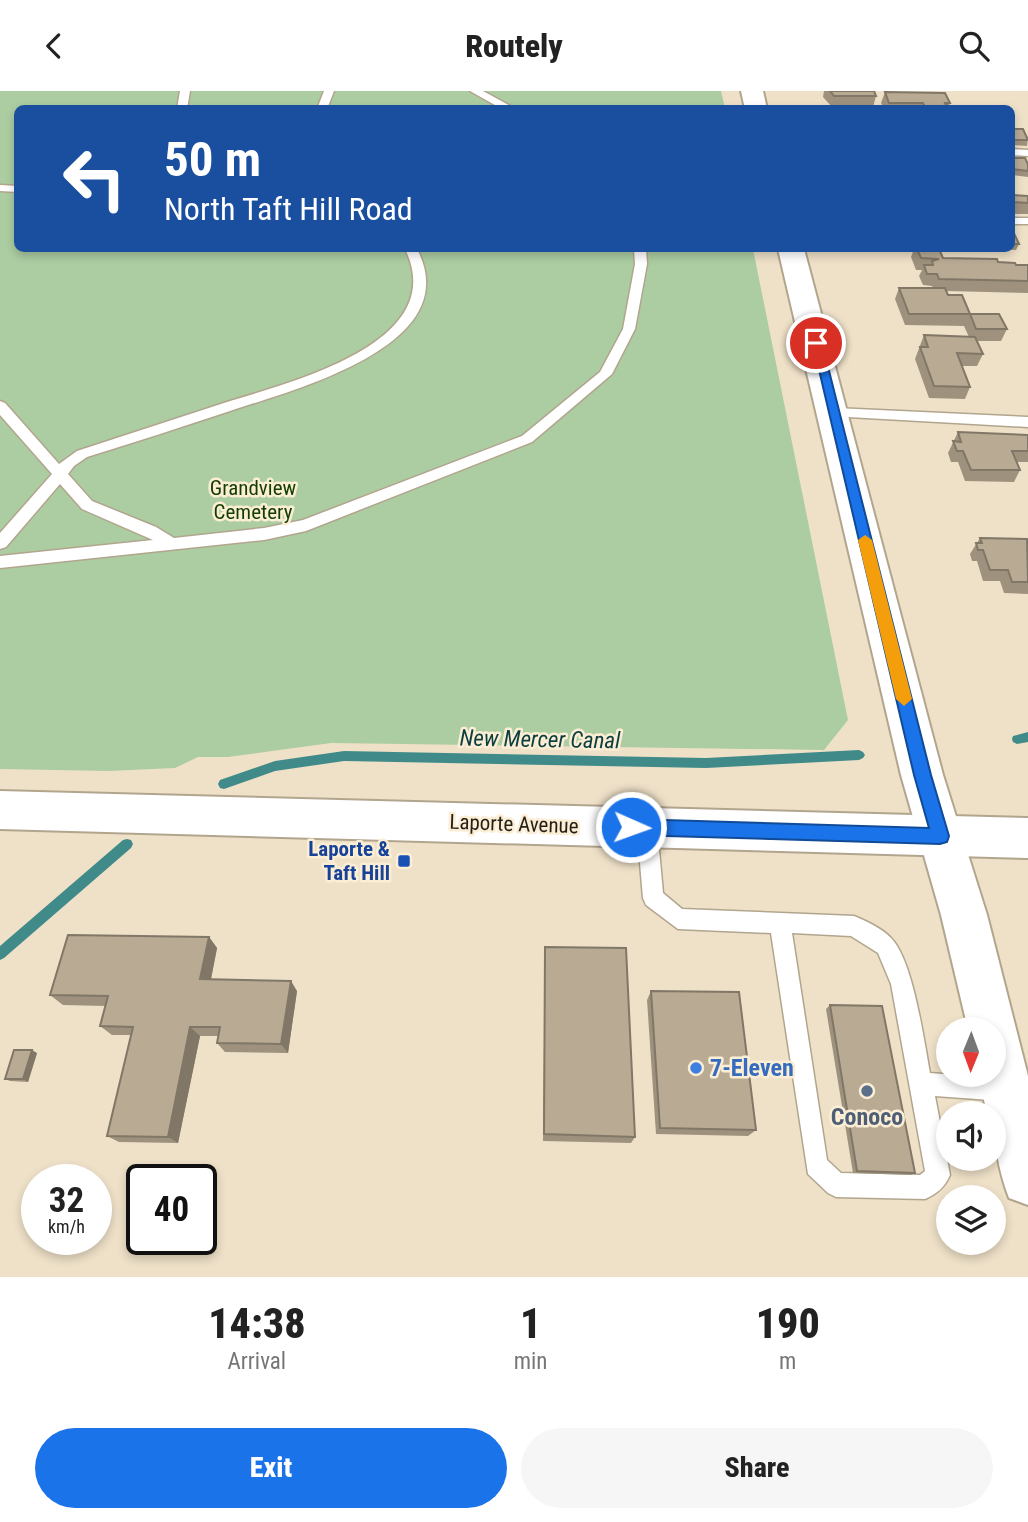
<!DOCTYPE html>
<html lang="en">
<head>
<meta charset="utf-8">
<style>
  :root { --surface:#fff; --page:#f6f6f6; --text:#222; --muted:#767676; --accent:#1a73e8 }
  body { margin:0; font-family:"Roboto Condensed",sans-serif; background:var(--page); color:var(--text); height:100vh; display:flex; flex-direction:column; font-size:26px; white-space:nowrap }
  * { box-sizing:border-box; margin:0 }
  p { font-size:23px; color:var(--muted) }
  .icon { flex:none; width:38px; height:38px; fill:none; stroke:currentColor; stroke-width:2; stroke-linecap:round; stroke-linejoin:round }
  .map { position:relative; height:1186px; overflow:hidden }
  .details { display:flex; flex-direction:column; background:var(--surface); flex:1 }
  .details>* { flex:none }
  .banner { position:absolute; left:14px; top:14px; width:1001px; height:147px; border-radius:10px; box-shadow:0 4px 10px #0003; background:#1a4fa0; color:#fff; overflow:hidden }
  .needle { width:46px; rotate:181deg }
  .fabs { position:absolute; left:936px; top:926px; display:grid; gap:14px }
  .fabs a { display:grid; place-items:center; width:70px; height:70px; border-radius:50%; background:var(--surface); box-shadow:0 4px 10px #0003; font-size:35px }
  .speed { position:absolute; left:21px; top:1073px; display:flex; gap:14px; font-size:35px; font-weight:700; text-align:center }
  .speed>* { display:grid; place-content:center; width:91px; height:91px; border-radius:50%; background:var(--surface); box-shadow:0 4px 10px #0003; line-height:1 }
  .speed small { font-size:18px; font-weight:400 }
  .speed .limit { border:4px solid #111; border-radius:10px; background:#fff; color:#111 }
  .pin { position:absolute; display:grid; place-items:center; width:60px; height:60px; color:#fff; margin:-30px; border:4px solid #fff; border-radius:50%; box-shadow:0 2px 7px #0007 }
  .me { position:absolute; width:77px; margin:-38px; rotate:92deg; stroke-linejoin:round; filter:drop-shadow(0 0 5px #0008) }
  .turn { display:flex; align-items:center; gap:24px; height:147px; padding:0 35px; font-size:32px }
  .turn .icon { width:91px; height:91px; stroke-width:2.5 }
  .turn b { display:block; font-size:49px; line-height:60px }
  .eta { display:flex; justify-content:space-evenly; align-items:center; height:119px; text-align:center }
  .eta b { font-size:42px; font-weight:800; line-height:49px }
  .action { display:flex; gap:14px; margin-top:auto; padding:14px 35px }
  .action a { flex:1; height:80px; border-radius:42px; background:var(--accent); color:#fff; font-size:28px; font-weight:800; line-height:80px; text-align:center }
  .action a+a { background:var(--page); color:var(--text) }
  header { display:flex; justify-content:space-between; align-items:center; height:91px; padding:0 35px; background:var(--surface); font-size:32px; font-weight:800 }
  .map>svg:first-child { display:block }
  .green { fill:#accda2 }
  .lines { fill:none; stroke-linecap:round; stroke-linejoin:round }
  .stream { fill:#408b8a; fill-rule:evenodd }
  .service-casing { stroke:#b2a58e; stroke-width:3 }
  .tertiary-casing { stroke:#b2a58e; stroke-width:4 }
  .secondary-casing { stroke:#b2a58e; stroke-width:4 }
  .service { fill:#fff; fill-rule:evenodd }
  .tertiary { fill:#fff; fill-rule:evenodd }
  .secondary { fill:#fff; fill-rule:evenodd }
  .wall { fill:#9e927e }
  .shaded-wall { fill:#817767 }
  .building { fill:#b8aa93; stroke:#817767; stroke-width:2 }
  .route { fill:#1a73e8; stroke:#114b97; stroke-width:2 }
  .slow { fill:#f59e0b }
  .transit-dot { fill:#1a4fb4; stroke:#fceed5; stroke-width:2.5 }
  .shop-dot { fill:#3f7fe0; stroke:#fceed5; stroke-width:2.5 }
  .service-dot { fill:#5c6f8a; stroke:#fceed5; stroke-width:2.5 }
  .labels { text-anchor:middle; stroke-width:5; stroke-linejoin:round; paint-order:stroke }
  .park-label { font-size:21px; fill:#123f00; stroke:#fceed5 }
  .street-label { font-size:21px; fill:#241f16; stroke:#fceed5 }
  .transit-label { font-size:21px; font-weight:bold; fill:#164399; stroke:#fceed5; text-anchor:end }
  .water-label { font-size:23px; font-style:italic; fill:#0c3f40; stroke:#fceed5 }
  .near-shop-label { font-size:24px; font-weight:bold; fill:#366cbe; stroke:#fceed5; text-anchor:start }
  .near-service-label { font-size:24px; font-weight:bold; fill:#4e5e75; stroke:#fceed5 }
</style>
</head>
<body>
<header><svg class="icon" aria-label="back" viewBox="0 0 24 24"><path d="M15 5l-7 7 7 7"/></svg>Routely<svg class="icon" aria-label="search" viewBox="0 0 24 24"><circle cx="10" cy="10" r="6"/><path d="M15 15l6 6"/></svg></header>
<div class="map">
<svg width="1028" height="1186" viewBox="0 0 1028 1186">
  <rect width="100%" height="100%" fill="#efe1c8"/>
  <path class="green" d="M0,0H721L725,17L18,18V158H753L848,629L824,659L331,652L228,666H198L175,677L109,680L0,678Z"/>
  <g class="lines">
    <path class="stream" d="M1028,641V651L1017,653L1013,651L1012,648L1013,645Z
      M859,659L863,661L865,664L863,667L859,669L706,677L344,670L275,680L224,698L220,697L218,693L220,689L275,670L344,660L706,667Z
      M127,748L131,749L133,753L131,757L4,867L0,869V855L123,749Z"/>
    <defs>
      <path id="service" d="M180,0H190L187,18H177Z
        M324,0H334L327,18H317Z
        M470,0H483L516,18H502Z
        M1012,58L1028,59V65L1012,64Z
        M0,94L18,95V101L0,100Z
        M1012,127H1028V133H1012Z
        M405,158H417C468,255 292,299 230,320C182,336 135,351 87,366L74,375L68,383L92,410L156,436L174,447L264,437L303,429L522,345L600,281L623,238L635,173L634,158H646L647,173L635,238L612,283L532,351L306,440L264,449L0,477V465L153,449L82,418L60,393L6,456L0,458V442L52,383L0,324V310L5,312L59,373L77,360C126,344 175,328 224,312C286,292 452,253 405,158Z
        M835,317L1028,326V336L830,325V319Z
        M647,728L654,731L657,737L663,802L682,818L854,825C866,830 883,838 891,847C913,869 924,950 930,982L1004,988L1012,991L1015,999L1012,1007L1004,1010L935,1005L950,1084C945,1096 937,1103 925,1108L836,1106L828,1102L808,1083L771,842L678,838L646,814L643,807L637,737L640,731ZM792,842L851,845L878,862L891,893L925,1080L920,1084L841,1082L827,1069Z"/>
      <path id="tertiary" d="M0,700L1028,727V767L0,738Z"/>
      <path id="secondary" d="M741,0H763L767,18H745Z
        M778,158H804L943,684L987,824L1028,985V1114L1009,1107C998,1078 994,1052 994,1022H987L978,984H994V938H968L941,824L901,684Z"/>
    </defs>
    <use href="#service" class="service-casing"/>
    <use href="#tertiary" class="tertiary-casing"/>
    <use href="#secondary" class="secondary-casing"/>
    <use href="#service" class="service"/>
    <use href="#tertiary" class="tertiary"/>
    <use href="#secondary" class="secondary"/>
  </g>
  <path class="wall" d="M824,0H874L876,5L873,16H832L823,6Z
    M885,1L950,12L948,18H884L881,12Z
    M1012,38L1028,47L1027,55L1012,54Z
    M1012,67L1028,73V86L1012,84Z
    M1012,104L1028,105V123H1012Z
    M1012,138L1019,153L1016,159L981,158H1012Z
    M914,158H939L943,167L998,171L1016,174H1028V202L946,200L948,204L970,223L1007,238L1001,250H977L983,263L977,275H962L970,296L965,308L929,307L915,268L924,244L969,246L964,235L905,234L895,208L899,197H933L932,195L923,194L919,185L922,179H916L911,166Z
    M958,341L1028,344V371H1017L1020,379L1014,391L965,390L958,371H951L948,362Z
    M980,447L1028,451V503L1004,502L1000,490H983L977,470H972L970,463Z
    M209,846L217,857L211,888L297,900L288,962L225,961L217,952L218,945H200L178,1052L119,1051L107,1045L131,944H112L100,935L106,915L63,914L50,904Z
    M545,856L635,1046L631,1052L543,1050Z
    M651,900L756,1039L748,1045L656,1043L647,909Z
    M830,914L915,1082L911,1084L853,1082L826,918Z
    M37,962L28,991L10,990L5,988Z"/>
  <path class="shaded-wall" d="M209,846L217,857L209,898L200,888Z
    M291,890L297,900L288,962L281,953Z
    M190,936L200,945L178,1052L168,1046Z
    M32,959L37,962L28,991L23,988Z"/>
  <path class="building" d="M830,0H874L876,5H834Z
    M885,1L945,2L950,12H945L948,18H926L923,12H889Z
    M1012,38H1023L1028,49H1012Z
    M1012,67H1025L1028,73V80L1012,78Z
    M1012,104L1028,105V112L1012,111Z
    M1012,138L1019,153H1012Z
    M917,158H939L943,167L997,168L998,171L1015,172L1016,174H1028V190L939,188L937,183H927L924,174H933L932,170L939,168L921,167Z
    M899,197H945L948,204H962L970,223H999L1007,238H976L970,223H909Z
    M924,244L975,246L983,263L957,262L970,296L934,295L920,256H928Z
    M958,341L1028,344V360H1012L1020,379H971L963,360H957L953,350L961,351Z
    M980,447L1027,448L1028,491H1012L1008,479H990L983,459H978L976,452H982Z
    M68,844L209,846L200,888L291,890L281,953L217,952L220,936H190L168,1046L107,1045L133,936L100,935L108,905L50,904Z
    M545,856L626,857L635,1046L544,1043Z
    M651,900L739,901L756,1039L660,1037Z
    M830,914L882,915L915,1082L857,1080Z
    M14,959H32L23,988H5Z"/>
  <path class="route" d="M812,249L822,252L931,684L949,745L947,751L940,753L631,744L625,742L622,736L625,731L631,728L929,737L914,684Z"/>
  <path class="slow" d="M865,444L872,449L912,608L904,615L896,608L858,449Z"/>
  <rect class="transit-dot" x="397" y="763" width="14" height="14" rx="3.5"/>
  <circle class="shop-dot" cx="696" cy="977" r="7"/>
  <circle class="service-dot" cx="867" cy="1000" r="7"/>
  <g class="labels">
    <g class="park-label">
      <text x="253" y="404">Grandview<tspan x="253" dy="24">Cemetery</tspan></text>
    </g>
    <g class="street-label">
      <text transform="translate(514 733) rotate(2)" y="7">Laporte Avenue</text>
    </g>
    <g class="transit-label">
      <text x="390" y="765">Laporte &amp;<tspan x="390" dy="24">Taft Hill</tspan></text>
    </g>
    <g class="water-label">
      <text transform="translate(540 648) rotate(1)" y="8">New Mercer Canal</text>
    </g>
    <g class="near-shop-label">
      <text x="710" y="985">7-Eleven</text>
    </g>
    <g class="near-service-label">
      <text x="867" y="1034">Conoco</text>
    </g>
  </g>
</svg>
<div class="fabs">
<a><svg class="needle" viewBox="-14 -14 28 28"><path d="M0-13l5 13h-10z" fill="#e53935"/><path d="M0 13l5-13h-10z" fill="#767676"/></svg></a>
<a><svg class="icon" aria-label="sound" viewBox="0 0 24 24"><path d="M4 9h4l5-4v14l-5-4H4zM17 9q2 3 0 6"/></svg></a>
<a><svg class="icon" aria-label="layers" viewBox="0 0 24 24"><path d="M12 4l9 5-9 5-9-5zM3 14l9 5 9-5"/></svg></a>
</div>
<div class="speed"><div>32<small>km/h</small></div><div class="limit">40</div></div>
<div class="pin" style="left:816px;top:252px;background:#d93025"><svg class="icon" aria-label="arrive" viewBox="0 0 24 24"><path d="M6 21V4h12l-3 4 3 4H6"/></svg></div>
<svg class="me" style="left:631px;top:736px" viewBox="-20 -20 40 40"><circle r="17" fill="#1a73e8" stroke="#fff" stroke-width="3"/><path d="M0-11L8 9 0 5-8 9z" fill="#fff"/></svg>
<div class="banner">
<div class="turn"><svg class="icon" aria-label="left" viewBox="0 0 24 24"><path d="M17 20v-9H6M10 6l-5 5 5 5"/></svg><div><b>50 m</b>North Taft Hill Road</div></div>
</div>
</div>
<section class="details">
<div class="eta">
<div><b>14:38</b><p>Arrival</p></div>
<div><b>1</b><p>min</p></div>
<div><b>190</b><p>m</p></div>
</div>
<div class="action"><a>Exit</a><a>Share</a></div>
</section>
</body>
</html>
